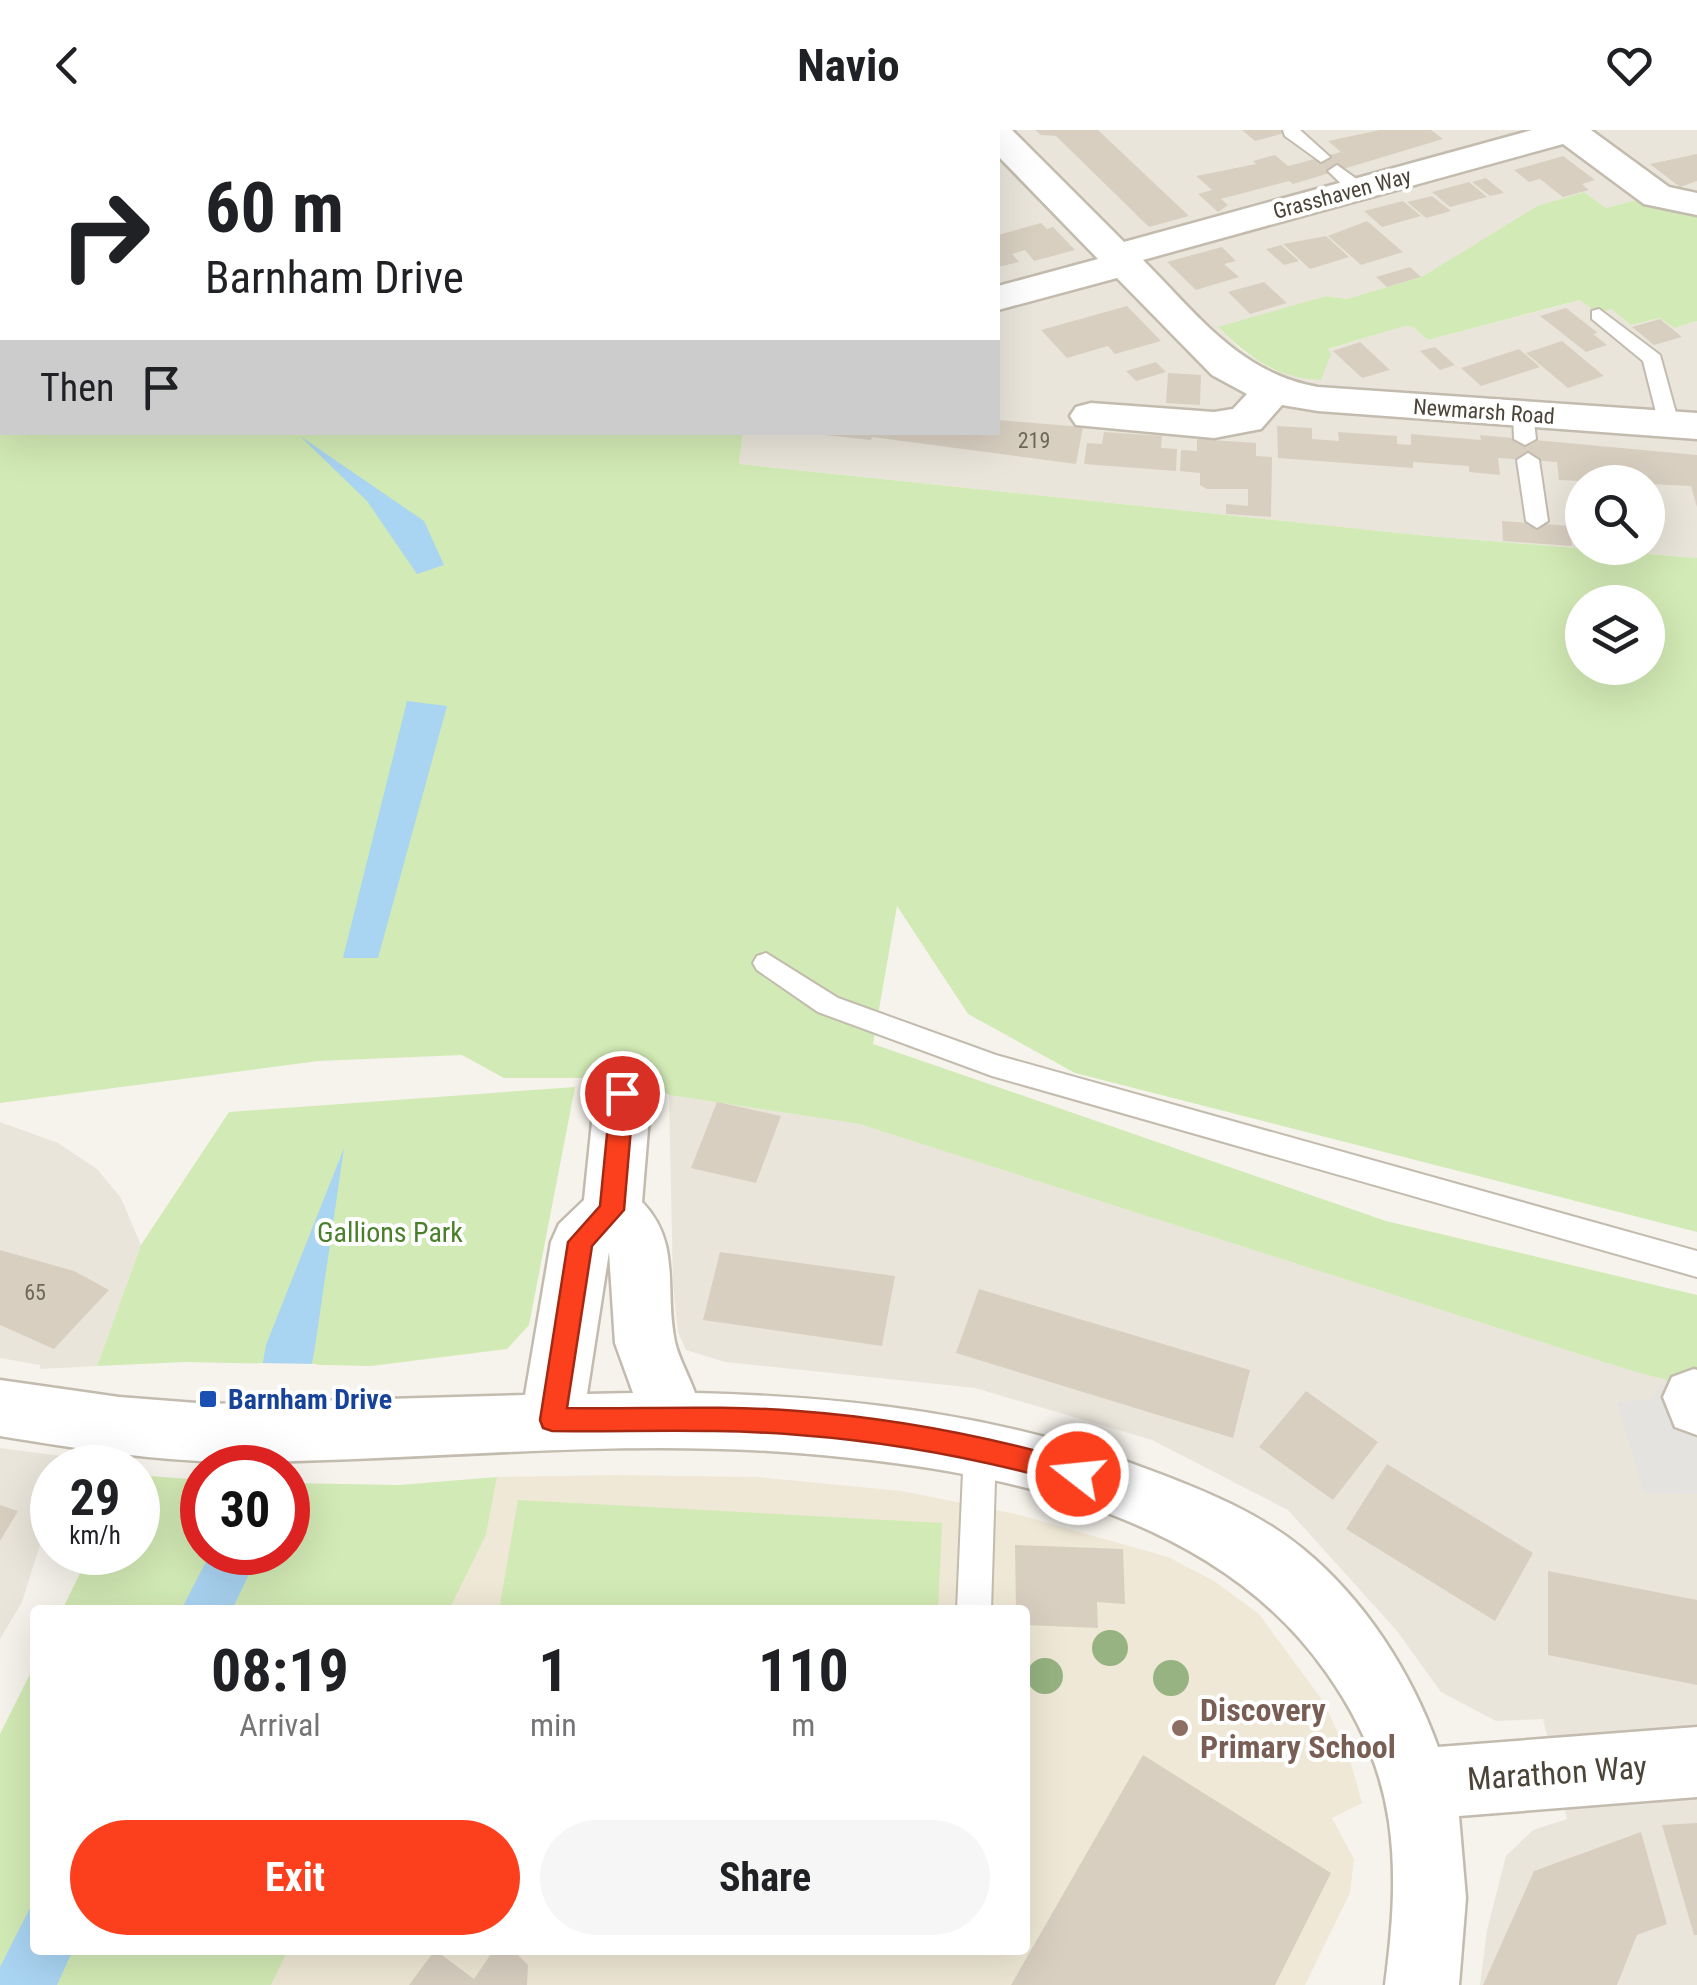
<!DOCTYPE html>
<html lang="en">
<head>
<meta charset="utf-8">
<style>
  :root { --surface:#fff; --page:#f6f6f6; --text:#202124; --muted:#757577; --accent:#fc3f1d }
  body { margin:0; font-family:"Roboto Condensed",sans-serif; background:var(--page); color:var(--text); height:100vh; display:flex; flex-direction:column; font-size:38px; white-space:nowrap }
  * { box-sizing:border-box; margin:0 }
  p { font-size:32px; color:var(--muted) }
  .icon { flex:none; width:55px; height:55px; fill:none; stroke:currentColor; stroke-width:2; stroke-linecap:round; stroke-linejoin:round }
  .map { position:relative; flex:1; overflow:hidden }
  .panel { position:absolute; left:30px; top:1475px; width:1000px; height:350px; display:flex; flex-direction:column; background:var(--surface); border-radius:10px; box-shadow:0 10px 40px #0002 }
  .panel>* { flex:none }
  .top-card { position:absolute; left:0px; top:0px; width:1000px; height:305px; box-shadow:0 10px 40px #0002; background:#fff; color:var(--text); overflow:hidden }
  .controls { position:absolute; left:1565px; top:335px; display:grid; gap:20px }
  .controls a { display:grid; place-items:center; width:100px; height:100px; border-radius:50%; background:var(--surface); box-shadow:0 10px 40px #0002; font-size:50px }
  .speed { position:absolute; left:30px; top:1315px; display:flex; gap:20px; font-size:50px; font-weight:700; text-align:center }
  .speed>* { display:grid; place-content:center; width:130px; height:130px; border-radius:50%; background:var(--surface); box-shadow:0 10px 40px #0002; line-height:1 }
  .speed small { font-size:25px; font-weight:400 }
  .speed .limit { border:15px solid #d22; background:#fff; color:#111 }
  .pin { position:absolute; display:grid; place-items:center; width:85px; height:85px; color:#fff; margin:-42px; border:5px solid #fff; border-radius:50%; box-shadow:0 2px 10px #0007 }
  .me { position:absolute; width:110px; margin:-55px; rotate:286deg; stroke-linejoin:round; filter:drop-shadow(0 0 8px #0008) }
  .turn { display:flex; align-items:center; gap:35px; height:210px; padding:0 40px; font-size:45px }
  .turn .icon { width:130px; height:130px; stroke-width:2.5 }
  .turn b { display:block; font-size:70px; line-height:85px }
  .then { display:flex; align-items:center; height:95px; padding:0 40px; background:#0003; gap:20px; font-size:38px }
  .eta { display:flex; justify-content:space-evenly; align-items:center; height:170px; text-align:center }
  .eta b { font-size:60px; font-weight:700; line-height:70px }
  .cta { display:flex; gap:20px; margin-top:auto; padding:20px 40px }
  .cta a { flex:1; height:115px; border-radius:60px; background:var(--accent); color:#fff; font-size:40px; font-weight:700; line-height:115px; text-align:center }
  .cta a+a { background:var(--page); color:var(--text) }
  header { display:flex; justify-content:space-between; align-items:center; height:130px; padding:0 40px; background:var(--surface); font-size:45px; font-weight:700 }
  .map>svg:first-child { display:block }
  .residential { fill:#eae5da; fill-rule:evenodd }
  .education { fill:#efe8d6 }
  .green { fill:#d2eab5; fill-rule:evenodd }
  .parking { fill:#e5e3e0 }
  .water { fill:#a9d4f2 }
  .pier { fill:#f6f3ec }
  .building { fill:#d8cfc1 }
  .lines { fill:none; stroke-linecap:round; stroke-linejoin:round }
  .lane-casing { stroke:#c2bbae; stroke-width:4 }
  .street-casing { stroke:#c2bbae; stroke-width:5 }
  .lane { fill:#fff; fill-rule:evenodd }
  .street { fill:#fff; fill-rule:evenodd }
  .tree { fill:#97b381 }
  .route { fill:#fc3f1d; stroke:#a42913; stroke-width:2.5 }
  .transit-dot { fill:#1a4fb4; stroke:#fff; stroke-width:4 }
  .education-dot { fill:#8d6e63; stroke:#fff; stroke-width:4 }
  .labels { text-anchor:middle; stroke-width:8; stroke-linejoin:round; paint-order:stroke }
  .far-street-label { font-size:22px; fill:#4b4439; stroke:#fff }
  .number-label { font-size:22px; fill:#6e675b }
  .park-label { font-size:28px; fill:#4a7f2a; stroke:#fff }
  .transit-label { font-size:28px; font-weight:bold; fill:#164399; stroke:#fff; text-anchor:start }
  .near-education-label { font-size:32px; font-weight:bold; fill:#785e54; stroke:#fff; text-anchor:start }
  .near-street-label { font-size:32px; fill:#4b4439; stroke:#fff }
</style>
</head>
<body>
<header><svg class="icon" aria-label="back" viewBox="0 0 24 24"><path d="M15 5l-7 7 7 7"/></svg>Navio<svg class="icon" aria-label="heart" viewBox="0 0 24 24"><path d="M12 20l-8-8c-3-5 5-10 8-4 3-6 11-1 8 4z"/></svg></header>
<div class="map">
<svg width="1697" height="1855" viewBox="0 0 1697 1855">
  <rect width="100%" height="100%" fill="#f6f3ec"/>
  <path class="residential" d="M783,0H1697V81L1644,68L1606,78L1584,62L1537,76L1423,147L1346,169L1326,166L1219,198L1240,219L1273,240L1321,250L1326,220L1405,196L1413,197L1428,210L1581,170L1611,179L1631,195L1661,188L1674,198L1697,191V428L1428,406L739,334L743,303L998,302V2ZM1582,352H1648V418H1582Z
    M669,965L859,994L1629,1240L1697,1252V1855H1480L1487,1800L1506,1726L1533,1700L1567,1689L1543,1589L1496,1591L1441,1562L1397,1501L1288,1380L1152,1310L975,1258L725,1232L686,1220L678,1202L673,1156Z
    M0,992L58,1013L97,1039L121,1068L141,1115L97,1236L40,1239V1235L0,1228Z
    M0,1318L69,1327L65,1337L52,1338V1377L22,1472L0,1509Z"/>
  <path class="education" d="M615,1345L757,1347L902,1361L1016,1384L1168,1427L1214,1451L1259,1484L1323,1571L1349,1626L1362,1673L1332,1688L1354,1729L1350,1763L1305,1855H271L288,1820H1025V1480H449L486,1405L497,1347Z"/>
  <path class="green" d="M0,0H783L2,2V302L743,303L739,334L1428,406L1697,428V1102L1075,943L968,884L897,776L873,914L1386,1091L1697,1165V1252L1667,1250L1629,1240L859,994L669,965L643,948H504L462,925L318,931L0,973ZM1582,472H1648V538H1582Z
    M1584,62L1606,78L1644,68L1697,81V191L1674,198L1660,188L1631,195L1611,179L1597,183L1580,170L1428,210L1413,197L1405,196L1328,219L1331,224L1321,250C1277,249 1249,227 1218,197L1326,166L1346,169L1422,147L1537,76Z
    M575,957L529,1195L507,1219L371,1236L185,1232L97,1236L141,1115L229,982Z
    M138,1345L202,1350V1422H288V1353L399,1355L497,1347L486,1405L449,1480H62L90,1423L138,1422Z
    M518,1370L942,1393L938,1480H499Z
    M35,1534V1820H288L271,1855H0V1604Z"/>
  <path class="parking" d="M1667,1250L1697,1252V1363L1644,1364L1617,1272L1651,1269Z"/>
  <path class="water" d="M300,306L424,391L444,435L417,444L367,371Z
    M407,571L447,576L378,828H343Z
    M344,1018L315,1217L288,1362V1338H245L266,1215Z
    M211,1422L259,1423L232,1480H181Z
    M35,1768V1820H73L57,1855H0V1837Z"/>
  <path class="pier" d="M258,1233L317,1234L295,1357H288V1338H240Z"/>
  <path class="building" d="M1035,0H1098L1189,86L1149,97L1056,6L1041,5Z
    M1242,0H1292V1L1255,11Z
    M1380,0H1431L1443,9L1293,54L1289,51L1221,69L1228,75L1218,82L1198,64L1212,60L1196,46L1256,34L1253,31L1275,25L1288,36L1341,22L1328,11Z
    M1697,24V51L1680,57L1650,34Z
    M1563,26L1595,50L1582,54L1589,60L1563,67L1540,49L1529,52L1514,40Z
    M1486,48L1504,63L1490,66L1472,52Z
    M1469,52L1487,67L1450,77L1432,62Z
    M1432,66L1451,81L1426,88L1407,72Z
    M1403,71L1421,86L1382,97L1364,81Z
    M1367,91L1403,122L1361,135L1328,106Z
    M1041,93L1047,99L1053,97L1075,120L1034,131L1025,120L1012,124L1019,132L998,137V105Z
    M1326,106L1349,127L1310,139L1283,114Z
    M1281,115L1299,131L1284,135L1266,119Z
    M1222,117L1236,131L1224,134L1239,147L1196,160L1167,132Z
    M1410,137L1421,147L1387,157L1376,147Z
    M1264,152L1287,173L1250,184L1228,162Z
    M1127,176L1161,211L1115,224L1108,216L1067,228L1041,200Z
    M1566,178L1598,203L1593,204L1607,215L1586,222L1540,186Z
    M1660,189L1682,207L1654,215L1632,197Z
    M1562,211L1604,246L1568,258L1526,223Z
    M1360,212L1390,240L1362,248L1333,221Z
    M1435,217L1455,235L1440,240L1420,221Z
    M1519,219L1540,237L1481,256L1461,238Z
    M1156,232L1166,242L1136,251L1126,241Z
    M1168,243L1201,245L1200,275L1166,273Z
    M998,290L1083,297L1076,334L872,307L871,310L825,305L998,302Z
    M1277,296L1312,298V309L1326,310L1339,311L1338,302L1397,306V314L1411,315V304L1481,310L1480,305L1697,325V377L1691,356L1559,350L1557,332L1498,328L1500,345L1469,342V336L1413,332V338L1278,328Z
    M1104,302L1162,306L1161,318L1177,319L1176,341L1084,334L1087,313L1102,314Z
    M1197,309L1256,313V326L1272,327L1271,387L1226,384V374L1248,376V359H1207L1200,355V343L1180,341L1181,320L1197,321Z
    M1502,391L1570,396L1572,416L1503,411Z
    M717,972L781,986L756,1053L691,1038Z
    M0,1120L74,1141L109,1160L54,1219L0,1195Z
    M720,1122L895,1146L882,1216L703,1190Z
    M979,1159L1250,1240L1233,1308L956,1223Z
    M1306,1261L1378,1312L1333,1370L1259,1317Z
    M1387,1334L1533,1423L1495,1491L1346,1399Z
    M0,1375L18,1381L0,1411Z
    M1015,1415L1123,1419L1125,1474L1097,1472L1098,1498L1025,1495V1480H1016Z
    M1548,1441L1697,1470V1555L1548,1525Z
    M1143,1625L1331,1743L1275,1855H1011Z
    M1697,1693V1805H1694L1662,1695Z
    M1641,1702L1667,1794L1637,1805L1617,1855H1483L1534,1741Z
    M435,1820L474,1849L491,1824L513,1820L528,1835L527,1855H409Z"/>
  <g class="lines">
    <defs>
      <path id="lane" d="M1283,0H1300L1330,27L1321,32L1285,6Z
        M1337,35L1365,55V63H1351L1328,41Z
        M1599,179L1660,225L1679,294L1676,299H1662L1659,294L1643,231L1592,189V181Z
        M1523,277L1533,283L1536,309L1525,315L1514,309L1513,283Z
        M1528,323L1539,330L1548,391L1537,398L1526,391L1517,330Z
        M766,823L838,868L996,925L1697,1121V1147L992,946L818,882L757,840L753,833L757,826Z
        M980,1304L991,1308L996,1318L991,1480H957L964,1318L969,1308Z"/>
      <path id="street" d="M984,0H1012L1124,112L1532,0H1591L1669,57L1697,63V85L1644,74L1563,14L1143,130C1197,184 1239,243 1318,257L1697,283V309L1318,281L1282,275L1261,299L1214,308L1076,295L1070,286L1076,277L1091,273L1214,282L1233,279L1247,264L1212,245L1117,148L998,180V156L1098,129L998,26V2H982Z
        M623,940L643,947L651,963L642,1072C682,1113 664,1160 675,1212C679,1229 689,1246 695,1263C856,1267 1012,1286 1163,1345C1212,1364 1262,1385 1303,1419C1365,1470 1411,1542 1438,1617L1697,1597V1667L1459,1686L1466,1768L1459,1855H1385C1392,1800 1397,1747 1389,1692C1381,1636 1358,1587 1326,1542C1208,1374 976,1336 784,1322C603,1309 421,1331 240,1332C160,1332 79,1319 0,1306V1250L119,1267L209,1274L525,1265L551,1112L559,1094L584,1070L595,963L603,947ZM609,1122L615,1213L633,1263L587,1264Z
        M1694,1239L1697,1240V1305L1675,1297L1663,1267L1672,1247Z"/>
    </defs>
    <use href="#lane" class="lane-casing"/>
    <use href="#street" class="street-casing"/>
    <use href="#lane" class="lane"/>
    <use href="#street" class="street"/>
  </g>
  <g class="tree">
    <circle cx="1110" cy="1518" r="18"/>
    <circle cx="1045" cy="1546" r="18"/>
    <circle cx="1171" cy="1548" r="18"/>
  </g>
  <path class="route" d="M622,954L631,956L634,963L624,1080L592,1116L567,1278C644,1279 722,1275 798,1281C894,1288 986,1306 1078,1332L1087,1336L1091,1344L1087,1353L1078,1356C986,1330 894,1312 799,1305C717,1298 634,1302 552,1301L543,1298L540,1290L568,1112L600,1076L611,963L614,956Z"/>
  <rect class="transit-dot" x="198" y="1259" width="20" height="20" rx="5"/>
  <circle class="education-dot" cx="1180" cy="1598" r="10"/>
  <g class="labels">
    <g class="far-street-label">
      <text transform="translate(1342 63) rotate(-15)" y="8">Grasshaven Way</text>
      <text transform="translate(1484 281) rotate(4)" y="8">Newmarsh Road</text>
    </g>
    <g class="number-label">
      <text x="1034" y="318">219</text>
      <text x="35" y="1170">65</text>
    </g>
    <g class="park-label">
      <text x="390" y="1112">Gallions Park</text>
    </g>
    <g class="transit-label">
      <text x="228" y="1279">Barnham Drive</text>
    </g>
    <g class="near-education-label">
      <text x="1200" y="1591">Discovery<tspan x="1200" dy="37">Primary School</tspan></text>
    </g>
    <g class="near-street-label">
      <text transform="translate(1557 1643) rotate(-4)" y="11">Marathon Way</text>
    </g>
  </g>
</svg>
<div class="controls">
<a><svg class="icon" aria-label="search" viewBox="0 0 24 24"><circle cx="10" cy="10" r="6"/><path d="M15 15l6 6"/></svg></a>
<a><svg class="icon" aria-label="layers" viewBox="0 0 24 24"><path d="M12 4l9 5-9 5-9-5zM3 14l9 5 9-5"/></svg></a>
</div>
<div class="speed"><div>29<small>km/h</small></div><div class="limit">30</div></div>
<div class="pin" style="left:622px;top:963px;background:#d93025"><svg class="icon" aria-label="arrive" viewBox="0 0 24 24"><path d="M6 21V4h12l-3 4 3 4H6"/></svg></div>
<svg class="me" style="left:1078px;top:1344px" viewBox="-20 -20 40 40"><circle r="17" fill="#fc3f1d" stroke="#fff" stroke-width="3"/><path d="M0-11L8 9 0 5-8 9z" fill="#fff"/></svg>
<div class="top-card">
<div class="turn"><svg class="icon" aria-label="right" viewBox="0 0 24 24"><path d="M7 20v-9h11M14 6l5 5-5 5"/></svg><div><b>60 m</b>Barnham Drive</div></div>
<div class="then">Then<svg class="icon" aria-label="arrive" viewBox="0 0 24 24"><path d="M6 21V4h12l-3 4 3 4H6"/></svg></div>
</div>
<section class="panel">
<div class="eta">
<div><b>08:19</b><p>Arrival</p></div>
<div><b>1</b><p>min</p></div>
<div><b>110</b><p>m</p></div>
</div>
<div class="cta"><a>Exit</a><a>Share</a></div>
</section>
</div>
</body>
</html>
